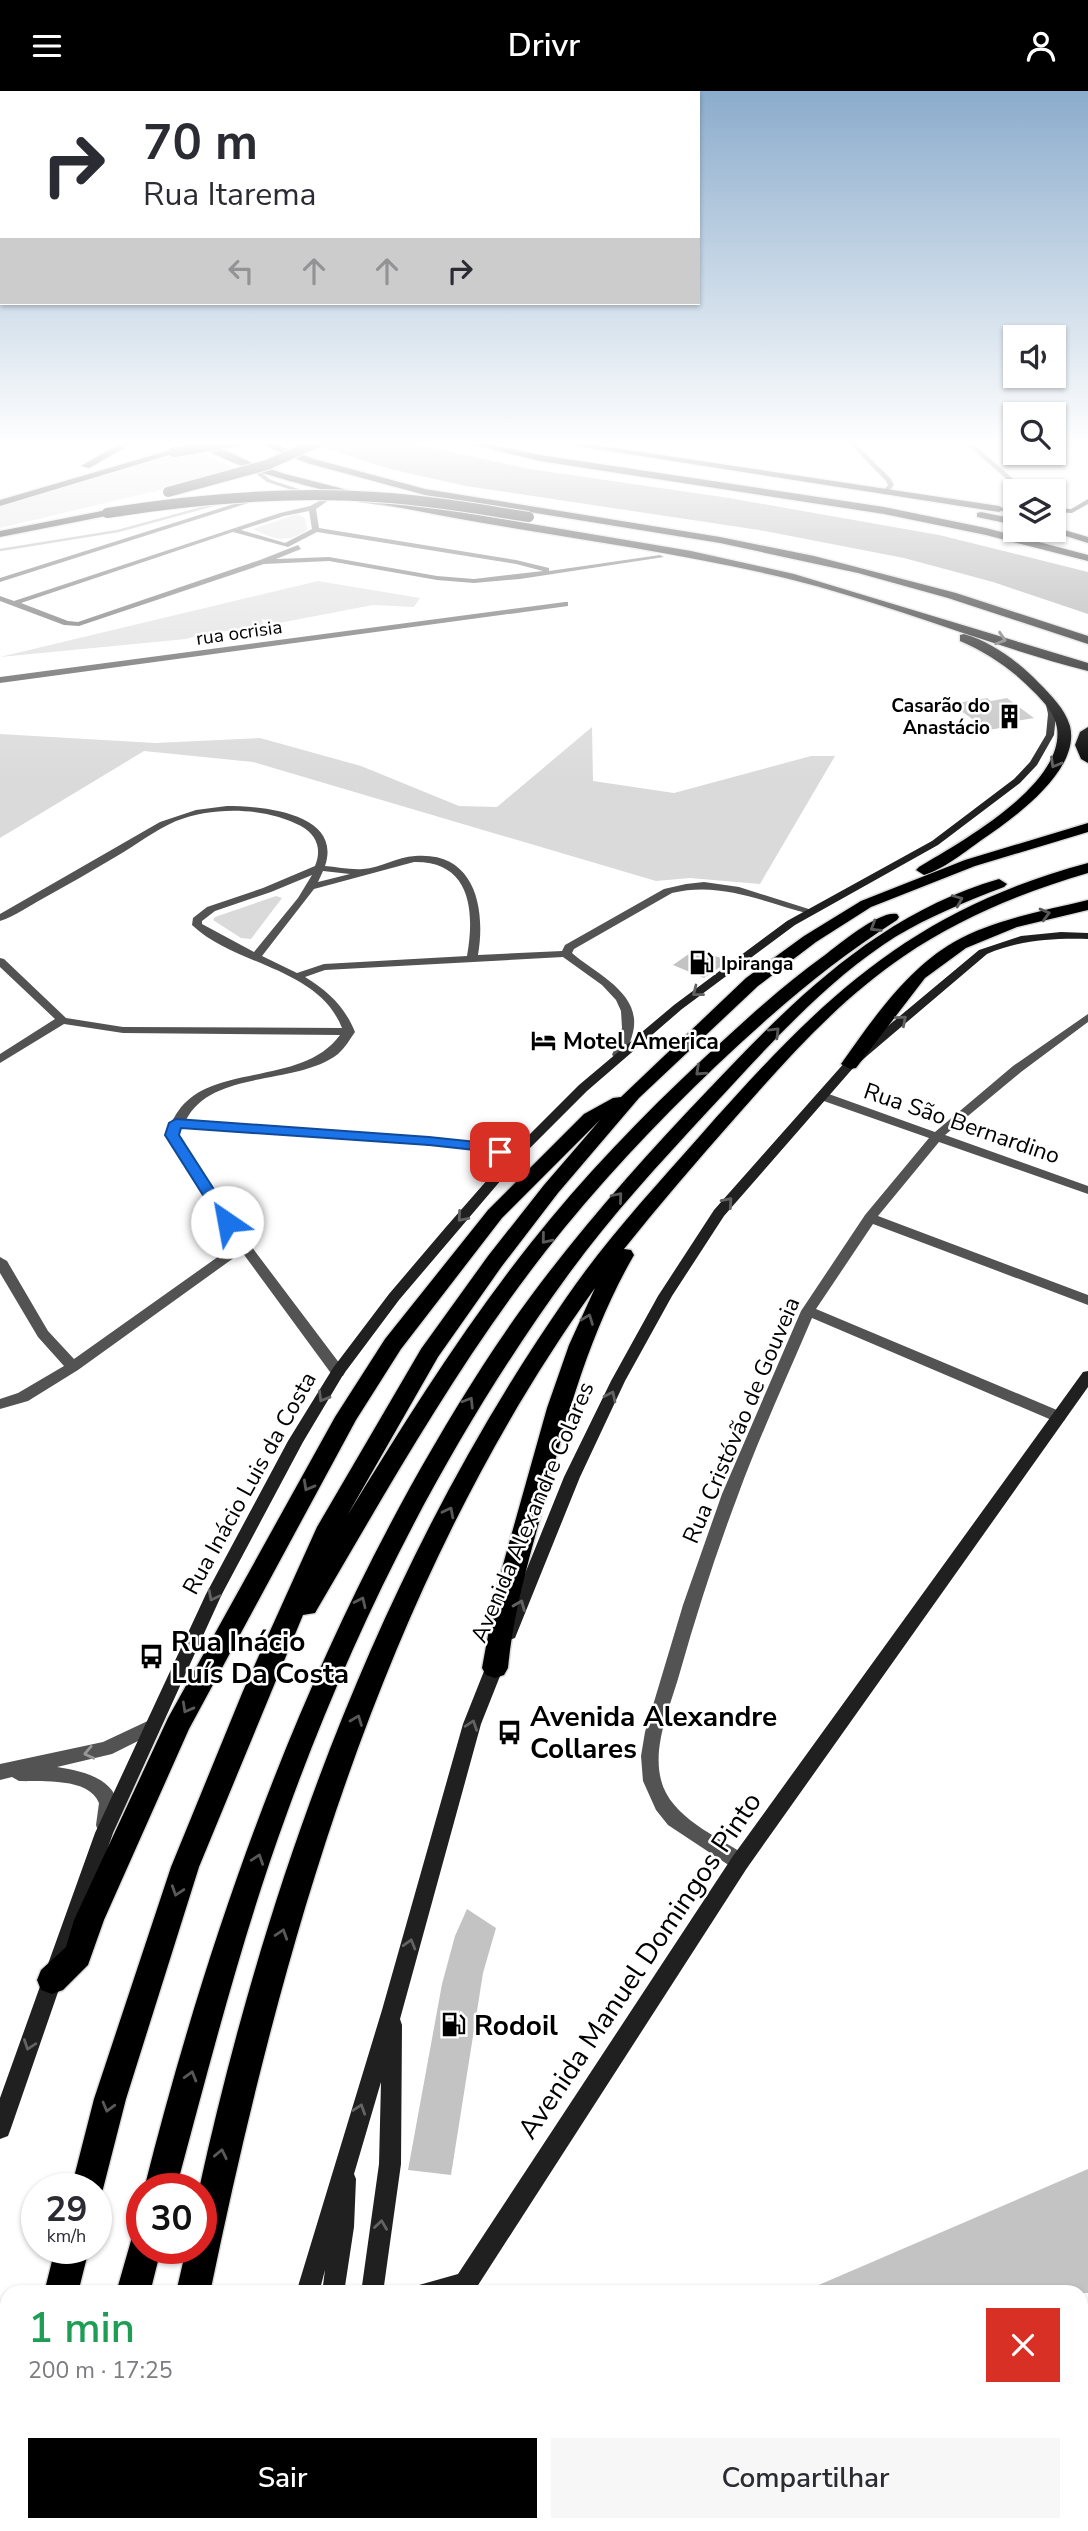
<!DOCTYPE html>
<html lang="pt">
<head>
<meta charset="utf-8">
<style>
  :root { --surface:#fff; --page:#f7f7f7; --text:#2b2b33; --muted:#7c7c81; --accent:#000 }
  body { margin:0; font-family:"Nunito Sans",sans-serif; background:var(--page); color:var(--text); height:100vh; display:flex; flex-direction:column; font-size:26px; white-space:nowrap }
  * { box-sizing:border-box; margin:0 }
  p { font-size:23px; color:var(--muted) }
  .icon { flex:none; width:38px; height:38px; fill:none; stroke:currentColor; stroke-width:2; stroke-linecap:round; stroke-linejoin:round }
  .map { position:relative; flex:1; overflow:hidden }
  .details { position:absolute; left:0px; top:2194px; width:1088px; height:247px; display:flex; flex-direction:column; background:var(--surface); border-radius:21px 21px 0 0; box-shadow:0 2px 5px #0004 }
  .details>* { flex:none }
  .banner { position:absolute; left:0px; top:0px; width:700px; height:214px; box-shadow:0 2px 5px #0004; background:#fff; color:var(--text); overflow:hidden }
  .fabs { position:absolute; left:1003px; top:234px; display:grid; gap:14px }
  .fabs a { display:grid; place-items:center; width:63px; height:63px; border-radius:0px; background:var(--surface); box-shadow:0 2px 5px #0004; font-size:35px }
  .speed { position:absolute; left:21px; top:2082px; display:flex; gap:14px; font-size:35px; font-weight:700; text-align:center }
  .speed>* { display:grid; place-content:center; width:91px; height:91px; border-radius:50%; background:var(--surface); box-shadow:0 2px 5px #0004; line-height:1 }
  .speed small { font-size:18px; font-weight:400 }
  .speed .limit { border:10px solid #d22; background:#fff; color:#111 }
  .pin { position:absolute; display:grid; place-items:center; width:60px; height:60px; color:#fff; margin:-30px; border-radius:14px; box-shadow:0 4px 10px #0006 }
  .me { position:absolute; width:77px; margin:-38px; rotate:327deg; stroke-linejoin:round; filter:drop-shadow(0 0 5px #0008) }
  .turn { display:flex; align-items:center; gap:24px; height:147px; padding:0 28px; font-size:32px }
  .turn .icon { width:91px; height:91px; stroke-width:2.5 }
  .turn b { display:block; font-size:49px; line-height:60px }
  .lanes { display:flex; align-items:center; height:66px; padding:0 28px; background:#0003; justify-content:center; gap:35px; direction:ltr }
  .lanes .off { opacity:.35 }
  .round { display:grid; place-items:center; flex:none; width:74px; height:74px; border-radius:0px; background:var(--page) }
  .headline { display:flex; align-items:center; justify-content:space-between; height:119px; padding:0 28px }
  h1 { font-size:42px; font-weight:600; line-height:52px; color:#1e9e55 }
  .action { display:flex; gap:14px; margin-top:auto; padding:14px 28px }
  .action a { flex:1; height:80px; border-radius:0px; background:var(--accent); color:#fff; font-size:28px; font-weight:600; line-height:80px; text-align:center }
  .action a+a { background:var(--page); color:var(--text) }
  header { display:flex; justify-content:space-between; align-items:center; height:91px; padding:0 28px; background:var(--accent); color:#fff; font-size:32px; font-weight:600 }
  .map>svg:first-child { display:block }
  .green { fill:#dadada }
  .water { fill:#a1a1a1 }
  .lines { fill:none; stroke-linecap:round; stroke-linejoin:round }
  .stream { stroke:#a1a1a1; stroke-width:2.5 }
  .building { fill:#c3c3c3 }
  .highway-casing { stroke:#dbdbdb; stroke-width:3 }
  .street { fill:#535353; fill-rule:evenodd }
  .secondary { fill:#202020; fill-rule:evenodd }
  .highway { fill:#000; fill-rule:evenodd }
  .highway-bridge-casing { stroke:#dbdbdb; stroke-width:12; stroke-linecap:butt }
  .highway-bridge { stroke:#000; stroke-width:10 }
  .oneway { stroke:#595959 }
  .oneway2 { stroke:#636363 }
  .oneway3 { stroke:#989898 }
  .route { fill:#1a73e8; stroke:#114b97; stroke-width:2 }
  .labels { text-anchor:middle; stroke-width:5; stroke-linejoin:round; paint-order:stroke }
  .far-street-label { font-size:19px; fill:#000; stroke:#fff }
  .far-poi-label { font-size:19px; font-weight:bold; fill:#000; stroke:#fff; text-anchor:end }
  .poi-label { font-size:23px; font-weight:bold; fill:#000; stroke:#fff; text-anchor:start }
  .street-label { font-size:23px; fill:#000; stroke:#fff }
  .near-poi-label { font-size:28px; font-weight:bold; fill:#000; stroke:#fff; text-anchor:start }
  .near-street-label { font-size:28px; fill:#000; stroke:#fff }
</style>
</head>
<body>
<header><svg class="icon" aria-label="menu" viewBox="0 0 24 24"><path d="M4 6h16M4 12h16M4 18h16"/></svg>Drivr<svg class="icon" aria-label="person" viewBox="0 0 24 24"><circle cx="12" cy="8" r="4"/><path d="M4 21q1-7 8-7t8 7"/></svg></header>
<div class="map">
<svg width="1088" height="2440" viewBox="0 0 1088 2440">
  <rect width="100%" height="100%" fill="#fff"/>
  <path class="green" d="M195,359L240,380L0,437V415L111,379Z
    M297,423L305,427L307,439C284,455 271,446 253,438Z
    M318,490L420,507L414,516L373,514L279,532L262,528L263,534C237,540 212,540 186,548L0,566Z
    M592,636L593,690L674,702L811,665H835L760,793L690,787L656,790L253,671L144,660L0,747V643L155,652L260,647L361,675L459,715L497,716Z
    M276,805L282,807L251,848L241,847L213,829L215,826Z"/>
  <path class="water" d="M300,349H397L530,378L729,407L939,444L1088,481V523L993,491L904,467L759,439L466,395L390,378Z"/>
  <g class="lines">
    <path class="stream" d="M0,459L118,440L217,413"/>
  </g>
  <path class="building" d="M987,607L991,610L1007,607L1034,627L1016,630L1020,634L988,639L951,613Z
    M696,858L729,870L704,887L673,874Z
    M467,1818L496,1837L483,1882L451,2084L408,2079L442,1893L455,1845Z
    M1088,2078V2202H800Z"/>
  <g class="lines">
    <defs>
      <path id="highway" d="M126,349H138L89,377L81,375Z
        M191,349H203L250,371L285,383L379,407L691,460L794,483L1088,572V580C987,554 890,513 789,488C634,450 474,438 320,398C282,388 222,373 191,349Z
        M250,349H263L314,368L425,398L720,446L814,465L956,502L1088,545V553L948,507L858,482L720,452L425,404L307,372Z
        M453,349H469L540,364L884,416L986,437L1088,464V470L986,444L884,423L540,370Z
        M539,349H562L999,415L1004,418L999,421Z
        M171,359L179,361L0,415V409Z
        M107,419L111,420V424L0,446V440Z
        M981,421L1015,428V434L977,426V422Z
        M1054,436L1088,446V452L1047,439H1054Z
        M964,543C992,551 1019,571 1039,592C1051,604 1065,618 1070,635C1081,679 1014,727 983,748C966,760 944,778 924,784L916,779L919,776C960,751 1065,694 1057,637C1055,623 1044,611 1034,601C1013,579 988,562 960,550V544Z
        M1088,636V672L1081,668L1075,654L1080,641Z
        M1088,732V741L975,775L871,816L816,851L758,895L639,1007L558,1102L502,1175L438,1266L347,1425C404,1332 462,1239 530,1153C583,1086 642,1025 704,967C743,931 782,895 825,864C839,853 880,819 897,823L899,826L897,829C831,871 773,921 716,975C655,1033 597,1095 545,1161C457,1274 387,1399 315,1522L303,1524L199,1776L126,2008L103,2098L96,2111V2098H71L94,2008L171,1776L243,1600L317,1436L421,1258L488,1165L544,1094L600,1029L502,1127L401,1258L356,1329L189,1638L104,1829L88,1874L63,1899L52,1903L41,1899L37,1889L41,1879L66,1856L74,1829L168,1627L335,1326L385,1248L488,1119L584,1023L613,1007L621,1006L746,887L804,845L861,810L965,769Z
        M1088,772V782C1023,801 960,827 904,865C839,909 786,969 735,1027C697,1070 660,1113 624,1158L631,1159L634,1164C588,1244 565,1331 542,1420C528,1472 513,1523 508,1577L504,1584L495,1587L486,1584L482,1577L497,1495L547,1317L569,1254L595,1197C383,1493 283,1850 210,2202H176L186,2158H201V2098H199C268,1784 382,1472 566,1207C605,1150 653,1098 699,1046C818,911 908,820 1088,772Z
        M999,788L1007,793L1004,796C967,810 930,825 895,846C824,891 765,959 708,1020C659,1073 610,1126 568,1184C448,1349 356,1531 287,1722C242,1845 210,1972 176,2098H144C217,1809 320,1528 482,1276C546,1176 625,1086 707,1000C791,911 878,823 999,788Z
        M1088,809V819L1017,836L966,857L925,887L856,977L850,978L841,973C872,929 907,878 954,851C994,828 1044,820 1088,809Z
        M142,2142V2158H161L150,2202H116L132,2146Z
        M55,2158H89L78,2202H44Z
        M7,2392V2434H16L14,2440H0V2394Z
        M69,2434H107L106,2440H68Z
        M137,2434H175L174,2440H136Z"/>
    </defs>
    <use href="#highway" class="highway-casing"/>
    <path class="street" d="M846,349H852L891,388L894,394L888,401L883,400L888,394L886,390Z
      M962,349H969L1028,401H1021Z
      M245,372H249L271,389L314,403L311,405L267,391L245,374Z
      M330,404L332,407L316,418L319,437L516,469L549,477V480L660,464L664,466L520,488L474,492L437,489L329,470L264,473L79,535L64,534L0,510V505L14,510L280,422L310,415ZM309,420L312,438L285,452L241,439L284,425ZM233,441L288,456L317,441L516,473L543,480L474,488L437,485L329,466L276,468L301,458L298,454L260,469L78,531L68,530L21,512Z
      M259,405L261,408L0,491V487Z
      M345,406L415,415L418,417L415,419L343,409Z
      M565,511H568V515L0,592V586Z
      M227,715C261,715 343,722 325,775C337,776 351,779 363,778C380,777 397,766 415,765C475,760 486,817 478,864L562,860L565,854L664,798L686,793L704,791L739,796L815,820L810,823C763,811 721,790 672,802L574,858L572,862C597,884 645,903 632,945C629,954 626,964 618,968L612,964L622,937L621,920L616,909L602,894L563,866L325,879L305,886C328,900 345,916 355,941C350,948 345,957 338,963C297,995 212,978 186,1029L486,1052L518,1063L520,1066L518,1069H510L484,1060L429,1054L182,1036L178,1044L248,1151L343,1277L345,1281L343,1285H333L242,1161L78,1279L28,1310L0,1318V1308L18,1302L64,1275L38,1246L0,1182V1166L7,1170L48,1240L74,1268L236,1153L166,1044L171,1034L170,1032C174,1028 175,1024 179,1019C184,1011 196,1002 205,998C248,978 310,985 340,944L123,942L64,933L0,972V963L55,928L0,876V867L4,868L66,927L123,936L342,937C318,876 235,875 192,834L193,827L207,816L263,797L315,775C322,758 317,744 301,735C265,716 214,715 176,730C155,739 136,754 117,765C92,780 67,794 42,808C29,815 15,825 0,830V823L160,731L196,719ZM414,771C471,770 475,820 467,865L324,873L297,882L262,865L314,798ZM323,780L350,783L318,791ZM312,784L298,807L254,861L202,833V830L215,820L271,801Z
      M1088,923V931L1021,981L945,1044L1088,1095V1103L939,1051L878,1125L1088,1204V1214L873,1133L816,1218L1064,1322L1066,1326L1064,1330H1054L812,1227C787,1286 760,1344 738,1404C716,1462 697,1521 680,1581C671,1614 652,1654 661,1689C670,1726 718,1746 747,1765L749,1771L747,1777L740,1779L733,1777L668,1734L656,1719L643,1690L641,1665L645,1641L683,1514L722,1403L801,1220L865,1124L929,1047L818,1008L816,1005L822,1001L826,1002L935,1041L1013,975Z
      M152,1628L158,1630L161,1635L158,1640L112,1663L57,1676C93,1681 133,1695 112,1740L105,1742L98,1740L96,1734L99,1712C89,1686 42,1691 19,1690L12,1686L0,1689V1673L103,1651Z"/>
    <path class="secondary" d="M1088,408V413L1072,422L1054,421V417L1071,418Z
      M1015,415V419L1004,421L1001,419Z
      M1049,606L1053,609L1056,623L1054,644L1037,674L1020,692L938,754L795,834L682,918L587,1000L518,1069L456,1142L399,1209L343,1284L303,1351L222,1503L113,1742L11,2037L8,2045L0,2048V2007L95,1742L206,1503L288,1350L333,1277L389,1203L446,1136L510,1063L579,994L674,914L787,830L932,750L1014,688L1030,671L1046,644L1048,623L1045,609Z
      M1061,841L1088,842V848C1053,847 1020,849 987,863L854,976L724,1125L672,1205L625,1290L580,1386L517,1542L515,1547L509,1549L503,1547L501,1542L564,1386L611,1290L658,1205L714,1119L846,970L979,859L1021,845Z
      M1088,1280V1296L747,1777L473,2202H416L419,2194L458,2183L733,1765L1083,1281Z
      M497,1563L503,1565L506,1570L481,1633L400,1928L402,1934L401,2073L383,2202H361L379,2073L381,1991L354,2083L356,2088L354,2136L344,2202H322L325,2179L319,2202H296L382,1919L463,1633L488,1570L491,1565Z
      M240,2434H264L263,2440H239Z
      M277,2434H301L300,2440H276Z
      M340,2434H364L363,2440H339Z"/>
    <use href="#highway" class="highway"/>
    <defs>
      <path id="highway-bridge" d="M174,361L244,349
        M168,401L267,374L322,349
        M107,422C196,408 285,400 375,406C426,409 478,418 529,426"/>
    </defs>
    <use href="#highway-bridge" class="highway-bridge-casing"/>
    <use href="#highway-bridge" class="highway-bridge"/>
  </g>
  <defs><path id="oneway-chevron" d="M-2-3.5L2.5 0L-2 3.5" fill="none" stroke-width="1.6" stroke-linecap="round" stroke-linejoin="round" transform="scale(1.75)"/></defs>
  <g class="oneway">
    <use href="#oneway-chevron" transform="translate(1001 548) rotate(18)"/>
    <use href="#oneway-chevron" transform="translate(1055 672) rotate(120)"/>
    <use href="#oneway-chevron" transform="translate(958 809) rotate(-23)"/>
    <use href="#oneway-chevron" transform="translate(1045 823) rotate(-15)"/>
    <use href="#oneway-chevron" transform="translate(875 836) rotate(149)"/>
    <use href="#oneway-chevron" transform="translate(775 941) rotate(-45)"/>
    <use href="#oneway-chevron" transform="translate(700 980) rotate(137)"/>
    <use href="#oneway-chevron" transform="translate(618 1106) rotate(-50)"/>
    <use href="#oneway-chevron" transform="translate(546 1148) rotate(129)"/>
    <use href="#oneway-chevron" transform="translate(588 1228) rotate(-69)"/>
    <use href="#oneway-chevron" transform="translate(469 1311) rotate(-58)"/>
    <use href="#oneway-chevron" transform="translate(308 1395) rotate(119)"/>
    <use href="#oneway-chevron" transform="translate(449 1421) rotate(-63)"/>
    <use href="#oneway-chevron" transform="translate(361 1511) rotate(-65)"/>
    <use href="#oneway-chevron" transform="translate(187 1617) rotate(119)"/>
    <use href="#oneway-chevron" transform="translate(357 1629) rotate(-69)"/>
    <use href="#oneway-chevron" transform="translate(258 1768) rotate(-71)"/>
    <use href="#oneway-chevron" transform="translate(177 1800) rotate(108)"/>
    <use href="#oneway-chevron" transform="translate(282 1843) rotate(-72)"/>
    <use href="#oneway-chevron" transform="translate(191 1985) rotate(-74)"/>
    <use href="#oneway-chevron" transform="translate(108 2016) rotate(105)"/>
    <use href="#oneway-chevron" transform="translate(221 2063) rotate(-78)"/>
  </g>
  <g class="oneway2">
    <use href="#oneway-chevron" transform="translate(697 901) rotate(142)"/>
    <use href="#oneway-chevron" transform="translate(902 929) rotate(-41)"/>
    <use href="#oneway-chevron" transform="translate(728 1111) rotate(-49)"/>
    <use href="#oneway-chevron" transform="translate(462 1126) rotate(131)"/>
    <use href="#oneway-chevron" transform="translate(611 1305) rotate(-64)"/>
    <use href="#oneway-chevron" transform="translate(323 1306) rotate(121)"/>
    <use href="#oneway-chevron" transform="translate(213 1505) rotate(117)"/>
    <use href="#oneway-chevron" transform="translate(520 1514) rotate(-68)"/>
    <use href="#oneway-chevron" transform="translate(472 1634) rotate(-71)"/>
    <use href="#oneway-chevron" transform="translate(410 1853) rotate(-74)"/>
    <use href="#oneway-chevron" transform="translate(29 1954) rotate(109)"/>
    <use href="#oneway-chevron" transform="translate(360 2018) rotate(-72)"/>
    <use href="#oneway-chevron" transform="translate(381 2134) rotate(-82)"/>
  </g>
  <use class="oneway3" href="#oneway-chevron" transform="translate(89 1662) rotate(168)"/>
  <linearGradient id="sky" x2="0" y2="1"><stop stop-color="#8baccc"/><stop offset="0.51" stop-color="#fff"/><stop offset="1" stop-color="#fff" stop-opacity="0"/></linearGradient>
  <rect width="1088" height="691" fill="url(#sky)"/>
  <path class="route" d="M176,1028L429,1046L486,1052L507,1061L500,1065L484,1060L429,1054L181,1037L179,1044L235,1131L227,1135L222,1134L165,1044L169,1032Z"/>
  <defs>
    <symbol id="building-bare" viewBox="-9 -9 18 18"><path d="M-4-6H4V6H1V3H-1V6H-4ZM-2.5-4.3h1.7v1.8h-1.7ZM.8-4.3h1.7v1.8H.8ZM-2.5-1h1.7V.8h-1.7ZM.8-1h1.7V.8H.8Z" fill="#000" stroke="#fff" stroke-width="2.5" paint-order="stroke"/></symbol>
    <symbol id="fuel-bare" viewBox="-9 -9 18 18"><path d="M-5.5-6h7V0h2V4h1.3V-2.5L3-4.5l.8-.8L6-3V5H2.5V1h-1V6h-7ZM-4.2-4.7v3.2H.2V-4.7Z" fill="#000" stroke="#fff" stroke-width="2.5" paint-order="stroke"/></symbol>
    <symbol id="hotel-bare" viewBox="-9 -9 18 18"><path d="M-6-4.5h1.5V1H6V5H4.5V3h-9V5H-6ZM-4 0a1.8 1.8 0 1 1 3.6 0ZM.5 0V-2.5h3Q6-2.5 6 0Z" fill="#000" stroke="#fff" stroke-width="2.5" paint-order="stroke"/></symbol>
    <symbol id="bus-bare" viewBox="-9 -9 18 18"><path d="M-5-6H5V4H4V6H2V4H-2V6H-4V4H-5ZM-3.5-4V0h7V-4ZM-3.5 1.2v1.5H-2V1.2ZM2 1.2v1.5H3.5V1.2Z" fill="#000" stroke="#fff" stroke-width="2.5" paint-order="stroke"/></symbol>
  </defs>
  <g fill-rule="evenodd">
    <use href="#building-bare" x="992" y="608" width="35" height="35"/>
    <use href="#fuel-bare" x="684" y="854" width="35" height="35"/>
    <use href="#hotel-bare" x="526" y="932" width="35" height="35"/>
    <use href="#bus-bare" x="134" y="1548" width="35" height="35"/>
    <use href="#bus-bare" x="492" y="1624" width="35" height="35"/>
    <use href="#fuel-bare" x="436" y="1916" width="35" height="35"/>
  </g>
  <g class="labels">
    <g class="far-street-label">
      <text transform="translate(239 541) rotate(-8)" y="7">rua ocrisia</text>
    </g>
    <g class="far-poi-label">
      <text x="990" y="621">Casarão do<tspan x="990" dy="22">Anastácio</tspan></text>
      <text x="721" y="879" text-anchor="start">Ipiranga</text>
    </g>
    <g class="poi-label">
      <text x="563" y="958">Motel America</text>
    </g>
    <g class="street-label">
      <text transform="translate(962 1032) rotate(19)" y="8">Rua São Bernardino</text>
      <text transform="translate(741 1329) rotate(-67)" y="8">Rua Cristóvão de Gouveia</text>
      <text transform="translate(249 1392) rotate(-61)" y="8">Rua Inácio Luis da Costa</text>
      <text transform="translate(532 1421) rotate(-67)" y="8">Avenida Alexandre Colares</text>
    </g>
    <g class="near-poi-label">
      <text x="171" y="1560">Rua Inácio<tspan x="171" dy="32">Luís Da Costa</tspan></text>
      <text x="530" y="1635">Avenida Alexandre<tspan x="530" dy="32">Collares</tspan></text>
      <text x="474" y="1944">Rodoil</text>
    </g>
    <g class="near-street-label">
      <text transform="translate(639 1874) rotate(-56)" y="10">Avenida Manuel Domingos Pinto</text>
    </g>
  </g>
</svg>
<div class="fabs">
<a><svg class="icon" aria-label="sound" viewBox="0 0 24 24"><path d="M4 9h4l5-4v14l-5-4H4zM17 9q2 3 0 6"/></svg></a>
<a><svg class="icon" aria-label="search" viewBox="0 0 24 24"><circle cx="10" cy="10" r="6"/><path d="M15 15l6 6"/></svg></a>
<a><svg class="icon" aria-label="layers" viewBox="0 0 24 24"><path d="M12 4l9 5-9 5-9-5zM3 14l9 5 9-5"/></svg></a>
</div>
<div class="speed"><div>29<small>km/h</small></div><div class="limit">30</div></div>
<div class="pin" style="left:500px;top:1061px;background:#d93025"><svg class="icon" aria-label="arrive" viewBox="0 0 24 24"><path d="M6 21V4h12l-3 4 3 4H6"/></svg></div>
<svg class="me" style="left:227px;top:1131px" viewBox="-20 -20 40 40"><circle r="19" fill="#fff"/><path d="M0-13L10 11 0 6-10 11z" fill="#1a73e8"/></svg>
<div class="banner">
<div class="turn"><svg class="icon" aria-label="right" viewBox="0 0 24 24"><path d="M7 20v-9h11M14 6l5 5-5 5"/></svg><div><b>70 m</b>Rua Itarema</div></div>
<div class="lanes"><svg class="icon off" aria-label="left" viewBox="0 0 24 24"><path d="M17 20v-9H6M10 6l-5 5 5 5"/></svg><svg class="icon off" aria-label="ahead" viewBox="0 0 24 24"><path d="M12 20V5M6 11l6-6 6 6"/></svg><svg class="icon off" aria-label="ahead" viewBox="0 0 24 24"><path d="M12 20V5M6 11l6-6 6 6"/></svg><svg class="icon" aria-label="right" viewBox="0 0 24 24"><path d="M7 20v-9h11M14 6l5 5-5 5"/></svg></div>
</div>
<section class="details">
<div class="headline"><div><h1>1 min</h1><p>200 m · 17:25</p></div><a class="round" style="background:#d93025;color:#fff"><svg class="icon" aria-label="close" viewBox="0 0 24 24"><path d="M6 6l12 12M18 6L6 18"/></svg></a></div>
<div class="action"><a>Sair</a><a>Compartilhar</a></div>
</section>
</div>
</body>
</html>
